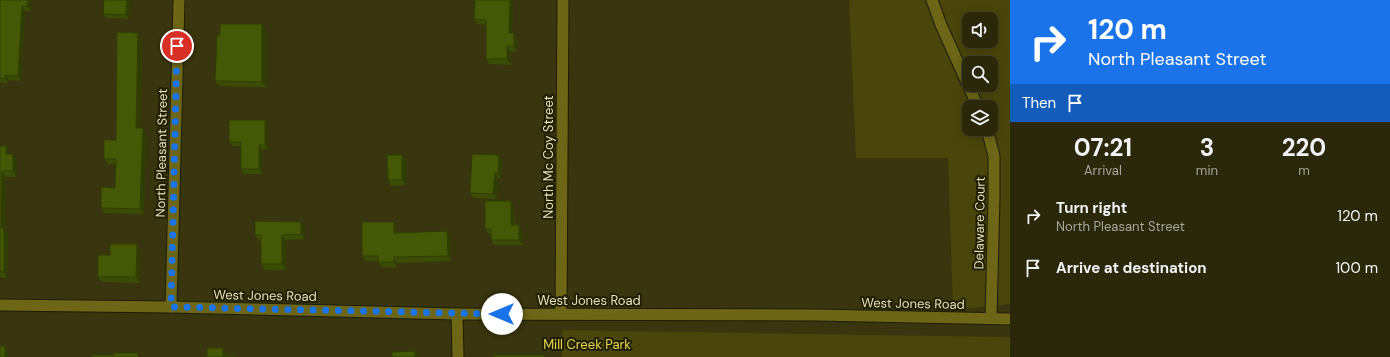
<!DOCTYPE html>
<html lang="en">
<head>
<meta charset="utf-8">
<style>
  :root { --surface:#2b280a; --page:#373418; --text:#f1f3f6; --muted:#a6a69c; --line:#47442b }
  body { margin:0; font-family:"DM Sans",sans-serif; background:var(--page); color:var(--text); height:100vh; display:flex; flex-direction:column; font-size:15px; white-space:nowrap }
  * { box-sizing:border-box; margin:0 }
  p { font-size:13px; color:var(--muted) }
  .icon { flex:none; width:22px; height:22px; fill:none; stroke:currentColor; stroke-width:2; stroke-linecap:round; stroke-linejoin:round }
  .map { position:relative; flex:1; overflow:hidden }
  .drawer { display:flex; flex-direction:column; background:var(--surface); width:380px }
  .drawer>* { flex:none }
  .top-card { background:#1a73e8; color:#fff; overflow:hidden }
  .buttons { position:absolute; left:962px; top:12px; display:grid; gap:8px }
  .buttons a { display:grid; place-items:center; width:36px; height:36px; border-radius:8px; background:var(--surface); box-shadow:0 2px 10px #0003,0 0 0 1px var(--line); font-size:20px }
  .pin { position:absolute; display:grid; place-items:center; width:34px; height:34px; color:#fff; margin:-17px; border:2px solid #fff; border-radius:50%; box-shadow:0 1px 4px #0007 }
  .me { position:absolute; width:44px; margin:-22px; rotate:270deg; stroke-linejoin:round; filter:drop-shadow(0 0 3px #0008) }
  .turn { display:flex; align-items:center; gap:14px; height:84px; padding:0 12px; font-size:18px }
  .turn .icon { width:52px; height:52px; stroke-width:2.5 }
  .turn b { display:block; font-size:28px; line-height:34px }
  .then { display:flex; align-items:center; height:38px; padding:0 12px; background:#0003; gap:8px; font-size:15px }
  .eta { display:flex; justify-content:space-evenly; align-items:center; height:68px; text-align:center }
  .eta b { font-size:24px; font-weight:700; line-height:28px }
  ul { padding:0; list-style:none }
  li { display:flex; align-items:center; gap:12px; height:52px; padding:0 12px }
  li div { flex:1 }
  li b { display:block; font-size:15px }
  li em { font-style:normal }
  main { display:flex; flex:1; min-height:0 }
  .map>svg:first-child { display:block }
  .green { fill:#4a450a; fill-rule:evenodd }
  .lines { fill:none; stroke-linecap:round; stroke-linejoin:round }
  .minor-casing { stroke:#1f1d06; stroke-width:13 }
  .tertiary-casing { stroke:#1f1d06; stroke-width:13 }
  .minor { stroke:#6d6617; stroke-width:11 }
  .tertiary { stroke:#6d6617; stroke-width:11 }
  .wall { fill:#3a4c05 }
  .shaded-wall { fill:#303e04 }
  .building { fill:#445806; stroke:#303e04 }
  .route { stroke:#1a73e8; stroke-width:7; stroke-dasharray:0 12.6 }
  .labels { text-anchor:middle; stroke-width:4; stroke-linejoin:round; paint-order:stroke }
  .street-label { font-size:13px; fill:#e5e2be; stroke:#201d00 }
  .park-label { font-size:13px; fill:#e9db4d; stroke:#201d00 }
</style>
</head>
<body>
<main>
<div class="map">
<svg width="1010" height="357" viewBox="0 0 1010 357">
  <rect width="100%" height="100%" fill="#39350e"/>
  <path class="green" d="M849,0H1010V304L953,310L948,158H856ZM969,19H991V41H969ZM969,63H991V85H969ZM969,107H991V129H969Z
    M562,330L1010,337V357H562Z"/>
  <g class="lines">
    <defs>
      <path id="minor" d="M932,0L941,25L978,107
        M987,129L994,156V197L991,318
        M171,307L179,0
        M457,314L458,357
        M561,314L563,0"/>
      <path id="tertiary" d="M0,305L171,307L457,314L817,315L1010,319"/>
    </defs>
    <use href="#minor" class="minor-casing"/>
    <use href="#tertiary" class="tertiary-casing"/>
    <use href="#minor" class="minor"/>
    <use href="#tertiary" class="tertiary"/>
  </g>
  <path class="wall" d="M0,0H31V11H25L21,81L9,80L8,83H0Z
    M130,0L129,19L106,18L103,14Z
    M513,0L512,33L517,38V52H511V65L489,64L486,59V25L478,24L474,19Z
    M262,24L266,29V87L219,86L215,81L220,35Z
    M142,38L140,128H143L146,134L144,214L104,213L101,208L115,188L116,164H108L104,159L116,140Z
    M265,120L268,125V149L262,150V174H244L241,169V146H233L229,142Z
    M0,146H6L9,151V154H13L17,159V177H5V229L8,233L7,278L0,277Z
    M402,155L406,160V185L391,186L388,180Z
    M499,155L502,161L501,178H498L497,199L473,198L470,193Z
    M511,201L514,207L515,225H519L523,231V245H494L491,240V234H489L485,229Z
    M394,222L397,227V232L451,236V261L397,263V268L382,267L378,261H365L362,256Z
    M305,227V239L285,240L286,270H265L261,264V241H259L255,235Z
    M137,244L140,250V283L102,282L98,277L110,255Z"/>
  <path class="shaded-wall" d="M28,0H31V11L27,6Z
    M127,0H130L129,19L126,15Z
    M510,0H513L512,38L509,33Z
    M22,6L25,11L21,81L18,76Z
    M262,24L266,29V87L262,82Z
    M138,33L142,38L140,133L136,128Z
    M514,33L517,38V52L514,47Z
    M507,46L511,52V65L507,59Z
    M5,75L9,80L8,83L5,78Z
    M265,120L268,125V149L265,145Z
    M143,128L146,134L144,214L140,209Z
    M259,145L262,150V174L259,169Z
    M6,146L9,151V159L6,154Z
    M13,154L17,159V177L13,171Z
    M402,155L406,160V185L402,180Z
    M499,155L502,161L501,178L498,173Z
    M2,171L5,177V229L8,233L7,278L4,272L1,228Z
    M495,173L498,178L497,199L493,194Z
    M511,201L514,207L515,231L511,225Z
    M301,222L305,227V239L301,234Z
    M394,222L397,227V238L394,233Z
    M519,225L523,231V245L519,240Z
    M447,231L451,236V261L448,256Z
    M282,235L285,240L286,270L282,264Z
    M137,244L140,250V283L136,277Z
    M394,257L397,263V268L394,262Z
    M5,346L8,352V357H5Z
    M223,348L227,353V357L223,356Z
    M415,351L419,357H415Z"/>
  <path class="building" d="M0,0H28L27,6H22L18,76L5,75V78H0Z
    M104,0H127L126,15L103,14Z
    M475,0H510L509,33H514V47L507,46V59H486V20L474,19Z
    M220,24H262V82L215,81L217,35H220Z
    M117,32L138,33L136,128H143L140,209L101,208V187L115,188L116,159H104V140H116Z
    M229,120H265V145H259V169H241V142H229Z
    M0,146H6V154H13V171H2L1,228H4V272H0Z
    M472,154L499,155L498,173H495L493,194L470,193Z
    M387,155H402V180H388Z
    M485,201H511V225H519V240H491V229H485Z
    M255,221L301,222V234L282,235V264H261V235H255Z
    M362,222H394V233L447,231L448,256L394,257V262H378V256H362Z
    M110,244H137L136,277H98V255H110Z
    M0,346H5V357H0Z
    M207,348H223V356H235V357H207Z
    M415,351V357H392V352Z
    M114,353H138V357H92V355H114Z
    M493,355H545V357H493Z"/>
  <g class="lines">
    <path class="route" d="M177,46L171,307L502,314"/>
  </g>
  <g class="labels">
    <g class="street-label">
      <text transform="translate(161 153) rotate(-89)" y="5">North Pleasant Street</text>
      <text transform="translate(548 157) rotate(-90)" y="5">North Mc Coy Street</text>
      <text transform="translate(979 223) rotate(-89)" y="5">Delaware Court</text>
      <text transform="translate(265 295) rotate(1)" y="5">West Jones Road</text>
      <text x="589" y="305">West Jones Road</text>
      <text transform="translate(913 303) rotate(1)" y="5">West Jones Road</text>
    </g>
    <g class="park-label">
      <text x="587" y="349">Mill Creek Park</text>
    </g>
  </g>
</svg>
<div class="buttons">
<a><svg class="icon" aria-label="sound" viewBox="0 0 24 24"><path d="M4 9h4l5-4v14l-5-4H4zM17 9q2 3 0 6"/></svg></a>
<a><svg class="icon" aria-label="search" viewBox="0 0 24 24"><circle cx="10" cy="10" r="6"/><path d="M15 15l6 6"/></svg></a>
<a><svg class="icon" aria-label="layers" viewBox="0 0 24 24"><path d="M12 4l9 5-9 5-9-5zM3 14l9 5 9-5"/></svg></a>
</div>
<div class="pin" style="left:177px;top:46px;background:#d93025"><svg class="icon" aria-label="arrive" viewBox="0 0 24 24"><path d="M6 21V4h12l-3 4 3 4H6"/></svg></div>
<svg class="me" style="left:502px;top:314px" viewBox="-20 -20 40 40"><circle r="19" fill="#fff"/><path d="M0-13L10 11 0 6-10 11z" fill="#1a73e8"/></svg>
</div>
<section class="drawer">
<div class="top-card">
<div class="turn"><svg class="icon" aria-label="right" viewBox="0 0 24 24"><path d="M7 20v-9h11M14 6l5 5-5 5"/></svg><div><b>120 m</b>North Pleasant Street</div></div>
<div class="then">Then<svg class="icon" aria-label="arrive" viewBox="0 0 24 24"><path d="M6 21V4h12l-3 4 3 4H6"/></svg></div>
</div>
<div class="eta">
<div><b>07:21</b><p>Arrival</p></div>
<div><b>3</b><p>min</p></div>
<div><b>220</b><p>m</p></div>
</div>
<ul>
<li><svg class="icon" aria-label="right" viewBox="0 0 24 24"><path d="M7 20v-9h11M14 6l5 5-5 5"/></svg><div><b>Turn right</b><p>North Pleasant Street</p></div><em>120 m</em></li>
<li><svg class="icon" aria-label="arrive" viewBox="0 0 24 24"><path d="M6 21V4h12l-3 4 3 4H6"/></svg><div><b>Arrive at destination</b></div><em>100 m</em></li>
</ul>
</section>
</main>
</body>
</html>
